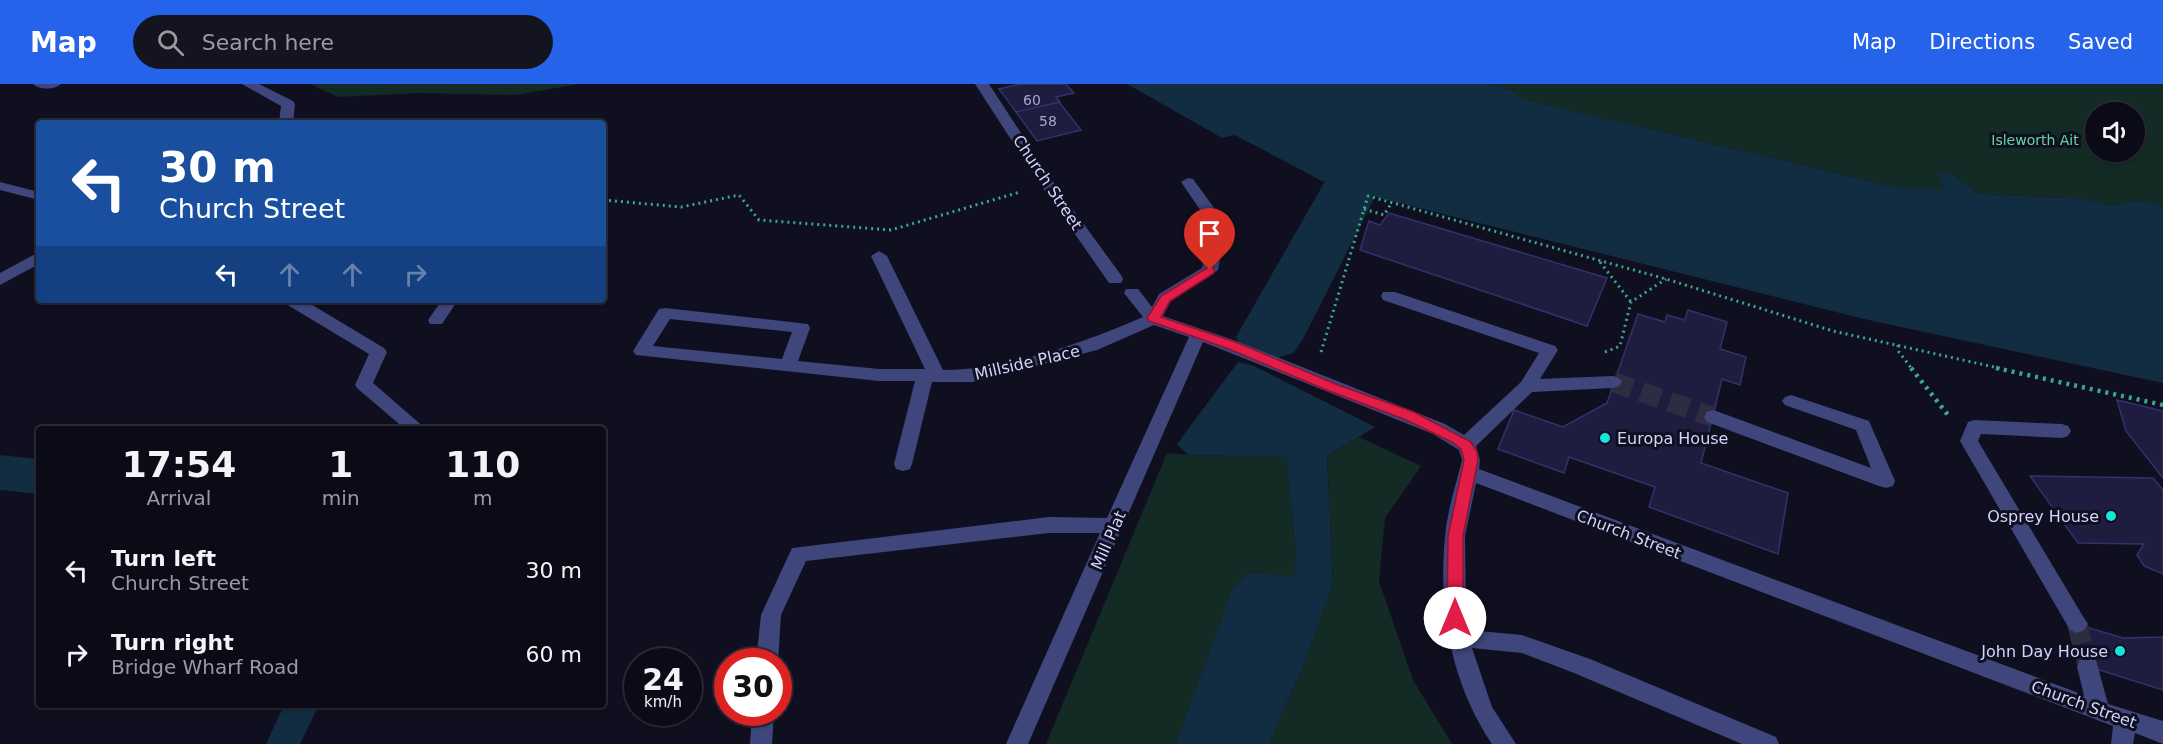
<!DOCTYPE html>
<html lang="en">
<head>
<meta charset="utf-8">
<style>
  :root { --surface:#0b0b18; --page:#141421; --text:#f1f3f6; --muted:#9a9ba2; --line:#2b2b37; --accent:#2563eb }
  body { margin:0; font-family:"DejaVu Sans",sans-serif; background:var(--page); color:var(--text); height:100vh; display:flex; flex-direction:column; font-size:22px; white-space:nowrap }
  * { box-sizing:border-box; margin:0 }
  p { font-size:20px; color:var(--muted) }
  .icon { flex:none; width:33px; height:33px; fill:none; stroke:currentColor; stroke-width:2; stroke-linecap:round; stroke-linejoin:round }
  .map { position:relative; flex:1; overflow:hidden }
  .drawer { position:absolute; left:36px; top:342px; width:570px; height:282px; display:flex; flex-direction:column; background:var(--surface); border-radius:6px; box-shadow:0 2px 4px #0004,0 0 0 2px var(--line) }
  .drawer>* { flex:none }
  .guide { position:absolute; left:36px; top:36px; width:570px; height:183px; border-radius:6px; box-shadow:0 2px 4px #0004,0 0 0 2px var(--line); background:#1a4fa0; color:#fff; overflow:hidden }
  .fabs { position:absolute; left:2085px; top:18px; display:grid; gap:12px }
  .fabs a { display:grid; place-items:center; width:60px; height:60px; border-radius:50%; background:var(--surface); box-shadow:0 2px 4px #0004,0 0 0 2px var(--line); font-size:30px }
  .speed { position:absolute; left:624px; top:564px; display:flex; gap:12px; font-size:30px; font-weight:700; text-align:center }
  .speed>* { display:grid; place-content:center; width:78px; height:78px; border-radius:50%; background:var(--surface); box-shadow:0 2px 4px #0004,0 0 0 2px var(--line); line-height:1 }
  .speed small { font-size:15px; font-weight:400 }
  .speed .limit { border:9px solid #d22; background:#fff; color:#111 }
  .pin { position:absolute; display:grid; place-items:center; width:51px; height:51px; color:#fff; margin:-62px -26px; border-radius:50% 50% 50% 0; rotate:-45deg; box-shadow:0 0 6px #0007 }
  .pin .icon { rotate:45deg }
  .me { position:absolute; width:66px; margin:-33px; rotate:0deg; stroke-linejoin:round; filter:drop-shadow(0 0 4px #0008) }
  .turn { display:flex; align-items:center; gap:21px; height:126px; padding:0 24px; font-size:27px }
  .turn .icon { width:78px; height:78px; stroke-width:2.5 }
  .turn b { display:block; font-size:42px; line-height:51px }
  .lanes { display:flex; align-items:center; height:57px; padding:0 24px; background:#0003; justify-content:center; gap:30px; direction:ltr }
  .lanes .off { opacity:.35 }
  .eta { display:flex; justify-content:space-evenly; align-items:center; height:102px; text-align:center }
  .eta b { font-size:36px; font-weight:700; line-height:42px }
  ul { padding:0; list-style:none }
  li { display:flex; align-items:center; gap:18px; height:84px; padding:0 24px }
  li div { flex:1 }
  li b { display:block; font-size:22px }
  li em { font-style:normal }
  header { display:flex; align-items:center; gap:36px; box-sizing:border-box; height:84px; padding:0 30px; background:var(--accent); color:#fff }
  header strong { font-size:28px }
  nav { display:flex; gap:33px; margin-inline-start:auto; font-size:21px }
  .search { width:420px; height:54px; background:var(--page); display:flex; align-items:center; gap:15px; box-sizing:border-box; padding:0 21px; border-radius:33px; color:var(--muted); font-size:22px }
  .map>svg:first-child { display:block }
  .green { fill:#132a25; fill-rule:evenodd }
  .water { fill:#122c42 }
  .lines { fill:none; stroke-linecap:round; stroke-linejoin:round }
  .river { fill:#122c42; fill-rule:evenodd }
  .building { fill:#1e1d40; stroke:#33316a; stroke-width:1.5 }
  .minor-tunnel { stroke:#2c2d41; stroke-width:20; stroke-dasharray:20 10; stroke-linecap:butt }
  .path-far1 { stroke:#38a990; stroke-width:3; stroke-dasharray:2 4; stroke-linecap:butt }
  .path { stroke:#38a990; stroke-width:4.5; stroke-dasharray:3 5; stroke-linecap:butt }
  .minor { fill:#3e467c; fill-rule:evenodd }
  .route { fill:#e11d48; stroke:#92132f; stroke-width:1.5 }
  .poi-dot { fill:#14e6d9; stroke:#0f0f20; stroke-width:2 }
  .labels { text-anchor:middle; stroke-width:6; stroke-linejoin:round; paint-order:stroke }
  .number-label { font-size:14px; fill:#a5a6cc }
  .far-park-label { font-size:14px; fill:#65d5a7; stroke:#0f0f20 }
  .street-label { font-size:16px; fill:#d2d4fb; stroke:#0f0f20 }
  .poi-label { font-size:16px; fill:#d2d4fb; stroke:#0f0f20; text-anchor:end }
</style>
</head>
<body>
<header>
<strong>Map</strong>
<div class="search"><svg class="icon" aria-label="search" viewBox="0 0 24 24"><circle cx="10" cy="10" r="6"/><path d="M15 15l6 6"/></svg>Search here</div>
<nav><a>Map</a><a>Directions</a><a>Saved</a></nav>
</header>
<div class="map">
<svg width="2163" height="660" viewBox="0 0 2163 660">
  <rect width="100%" height="100%" fill="#0f0f20"/>
  <path class="green" d="M310,0H580L516,11L420,9L338,13Z
    M1490,0H2163V121L2134,116L2111,122L2088,115L1978,110L1950,88L1944,105H1904L1522,15L1511,6ZM2096,28H2134V68H2096Z
    M1359,353L1421,382L1385,434L1379,497L1413,596L1452,660H1269L1308,570L1333,499L1327,372Z
    M1167,369L1188,371L1286,373L1296,470L1294,493L1248,489L1176,660H1046Z"/>
  <path class="water" d="M1127,0H1490L1511,6L1523,15L1904,105H1944L1939,90L1950,88L1978,110L2088,115L2111,122L2134,116L2163,121V299L1864,235L1375,113L1322,97L1235,51L1222,54Z
    M1238,278L1254,282L1375,343L1327,372L1333,499L1308,570L1269,660H1176L1233,504L1248,489L1294,492L1296,470L1286,373L1188,371L1177,360Z
    M0,371L39,375V410L0,406Z
    M284,621H319L300,660H266Z"/>
  <g class="lines">
    <path class="river" d="M1397,21L1417,26L1425,38L1379,105L1304,253L1294,269L1270,276L1246,269L1236,253L1328,92L1377,26Z"/>
  </g>
  <path class="building" d="M1020,0H1066L1074,9L1056,13L1060,18L1016,28L999,5Z
    M1059,18L1081,46L1037,57L1016,28Z
    M1389,129L1607,194L1587,242L1360,166L1369,137L1380,141Z
    M1688,226L1727,238L1720,265L1746,273L1740,301L1722,295L1701,379L1788,409L1778,470L1649,423L1655,403L1569,373L1564,389L1498,365L1514,326L1563,343L1607,319L1638,230L1665,238L1667,231L1685,236Z
    M2117,316L2163,327V394L2126,347Z
    M2030,392L2153,394L2163,406V490L2144,482L2137,471L2144,460L2078,459Z
    M2073,539L2123,554L2163,553V606L2080,580Z"/>
  <g class="lines">
    <path class="minor-tunnel" d="M1613,298L1713,333
      M2077,540L2088,583"/>
    <path class="path-far1" d="M603,116L681,123L739,111L759,136L891,146L1020,108
      M1364,125L1384,131L1392,118
      M1600,178L1631,218
      M1898,261L1899,268L1912,285
      M1321,268L1368,112L1666,195L1833,247L2003,285
      M1605,268L1620,262L1631,218L1666,195"/>
    <path class="path" d="M1911,284L1948,331
      M1996,284L2163,321"/>
    <path class="minor" d="M33,0H61C55,6 39,6 33,0Z
      M242,0H259L293,17L295,20L293,39H279L281,22Z
      M975,0H989L1053,98L1121,191L1123,195L1121,199H1109L1040,100Z
      M1188,94L1193,95L1226,140L1218,186L1171,217L1163,232L1239,258L1445,340L1464,351L1521,298L1539,269L1383,216L1381,212L1383,208H1395L1555,262L1558,266L1540,295L1613,292L1619,294L1622,298L1619,302L1613,304L1532,308L1476,362L1480,376L1479,385L2084,611L2077,583L2080,576L2088,574L2096,576L2108,620L2163,637V660L2135,649L2133,660H2111L2113,642L1476,399L1465,452L1466,534L1468,546L1522,551L1590,575L1776,653L1779,660H1742L1574,589L1522,569L1472,564L1492,623L1516,660H1492C1451,599 1438,526 1445,453C1447,427 1456,401 1462,376L1459,366L1433,350L1203,258L1028,660H1006L1100,449H1049L806,477L781,531L778,578H756L761,531L792,464L1049,433L1107,434L1189,253L1154,241L1097,266L973,298H932L912,380L910,385L903,387L896,385L894,380L915,297H879L636,271L633,267L659,225L665,224L808,240L810,244L798,277L879,285H925L871,172L879,167L887,172L943,286C1008,286 1083,259 1143,233L1124,209L1126,205H1138L1152,223L1159,210L1202,184L1210,140L1181,98ZM670,235L792,248L782,275L653,262Z
      M0,98L39,108V116L0,106Z
      M39,168V180L0,201V189Z
      M284,216H304L384,264L387,268L373,299L426,345H405L358,305L355,301L369,270L286,220Z
      M442,216H458L442,240H430L428,236Z
      M1791,311L1869,337L1895,397L1893,402L1886,404L1879,402L1707,338L1704,333L1707,328L1713,326L1719,328L1871,384L1856,346L1785,321L1782,317L1785,313Z
      M1974,336L2062,340L2068,342L2071,347L2068,352L2062,354L1981,350L1978,357L2084,534L2088,540L2084,546L2077,549L2070,546L1960,357L1968,338Z
      M752,628H774L772,660H750Z"/>
  </g>
  <path class="route" d="M1210,182L1214,183V189L1170,217L1161,233L1238,259L1338,301L1414,328L1471,358L1477,368L1478,376L1463,452V534L1460,539L1455,541L1449,539L1447,534L1448,452L1464,376L1461,365L1452,358L1404,335L1329,307L1229,265L1149,237L1147,234L1161,212Z"/>
  <g class="poi-dot">
    <circle cx="1605" cy="354" r="6"/>
    <circle cx="2111" cy="432" r="6"/>
    <circle cx="2120" cy="567" r="6"/>
  </g>
  <g class="labels">
    <g class="number-label">
      <text x="1032" y="21">60</text>
      <text x="1048" y="42">58</text>
    </g>
    <g class="far-park-label">
      <text x="2035" y="61">Isleworth Ait</text>
    </g>
    <g class="street-label">
      <text transform="translate(1048 98) rotate(56)" y="6">Church Street</text>
      <text transform="translate(1027 278) rotate(-13)" y="6">Millside Place</text>
      <text transform="translate(1629 450) rotate(21)" y="6">Church Street</text>
      <text transform="translate(1108 456) rotate(-66)" y="6">Mill Plat</text>
      <text transform="translate(2084 620) rotate(20)" y="6">Church Street</text>
    </g>
    <g class="poi-label">
      <text x="1617" y="360" text-anchor="start">Europa House</text>
      <text x="2099" y="438">Osprey House</text>
      <text x="2108" y="573">John Day House</text>
    </g>
  </g>
</svg>
<div class="fabs">
<a><svg class="icon" aria-label="sound" viewBox="0 0 24 24"><path d="M4 9h4l5-4v14l-5-4H4zM17 9q2 3 0 6"/></svg></a>
</div>
<div class="speed"><div>24<small>km/h</small></div><div class="limit">30</div></div>
<div class="pin" style="left:1210px;top:186px;background:#d93025"><svg class="icon" aria-label="arrive" viewBox="0 0 24 24"><path d="M6 21V4h12l-3 4 3 4H6"/></svg></div>
<svg class="me" style="left:1455px;top:534px" viewBox="-20 -20 40 40"><circle r="19" fill="#fff"/><path d="M0-13L10 11 0 6-10 11z" fill="#e11d48"/></svg>
<div class="guide">
<div class="turn"><svg class="icon" aria-label="left" viewBox="0 0 24 24"><path d="M17 20v-9H6M10 6l-5 5 5 5"/></svg><div><b>30 m</b>Church Street</div></div>
<div class="lanes"><svg class="icon" aria-label="left" viewBox="0 0 24 24"><path d="M17 20v-9H6M10 6l-5 5 5 5"/></svg><svg class="icon off" aria-label="ahead" viewBox="0 0 24 24"><path d="M12 20V5M6 11l6-6 6 6"/></svg><svg class="icon off" aria-label="ahead" viewBox="0 0 24 24"><path d="M12 20V5M6 11l6-6 6 6"/></svg><svg class="icon off" aria-label="right" viewBox="0 0 24 24"><path d="M7 20v-9h11M14 6l5 5-5 5"/></svg></div>
</div>
<section class="drawer">
<div class="eta">
<div><b>17:54</b><p>Arrival</p></div>
<div><b>1</b><p>min</p></div>
<div><b>110</b><p>m</p></div>
</div>
<ul>
<li><svg class="icon" aria-label="left" viewBox="0 0 24 24"><path d="M17 20v-9H6M10 6l-5 5 5 5"/></svg><div><b>Turn left</b><p>Church Street</p></div><em>30 m</em></li>
<li><svg class="icon" aria-label="right" viewBox="0 0 24 24"><path d="M7 20v-9h11M14 6l5 5-5 5"/></svg><div><b>Turn right</b><p>Bridge Wharf Road</p></div><em>60 m</em></li>
</ul>
</section>
</div>
</body>
</html>
